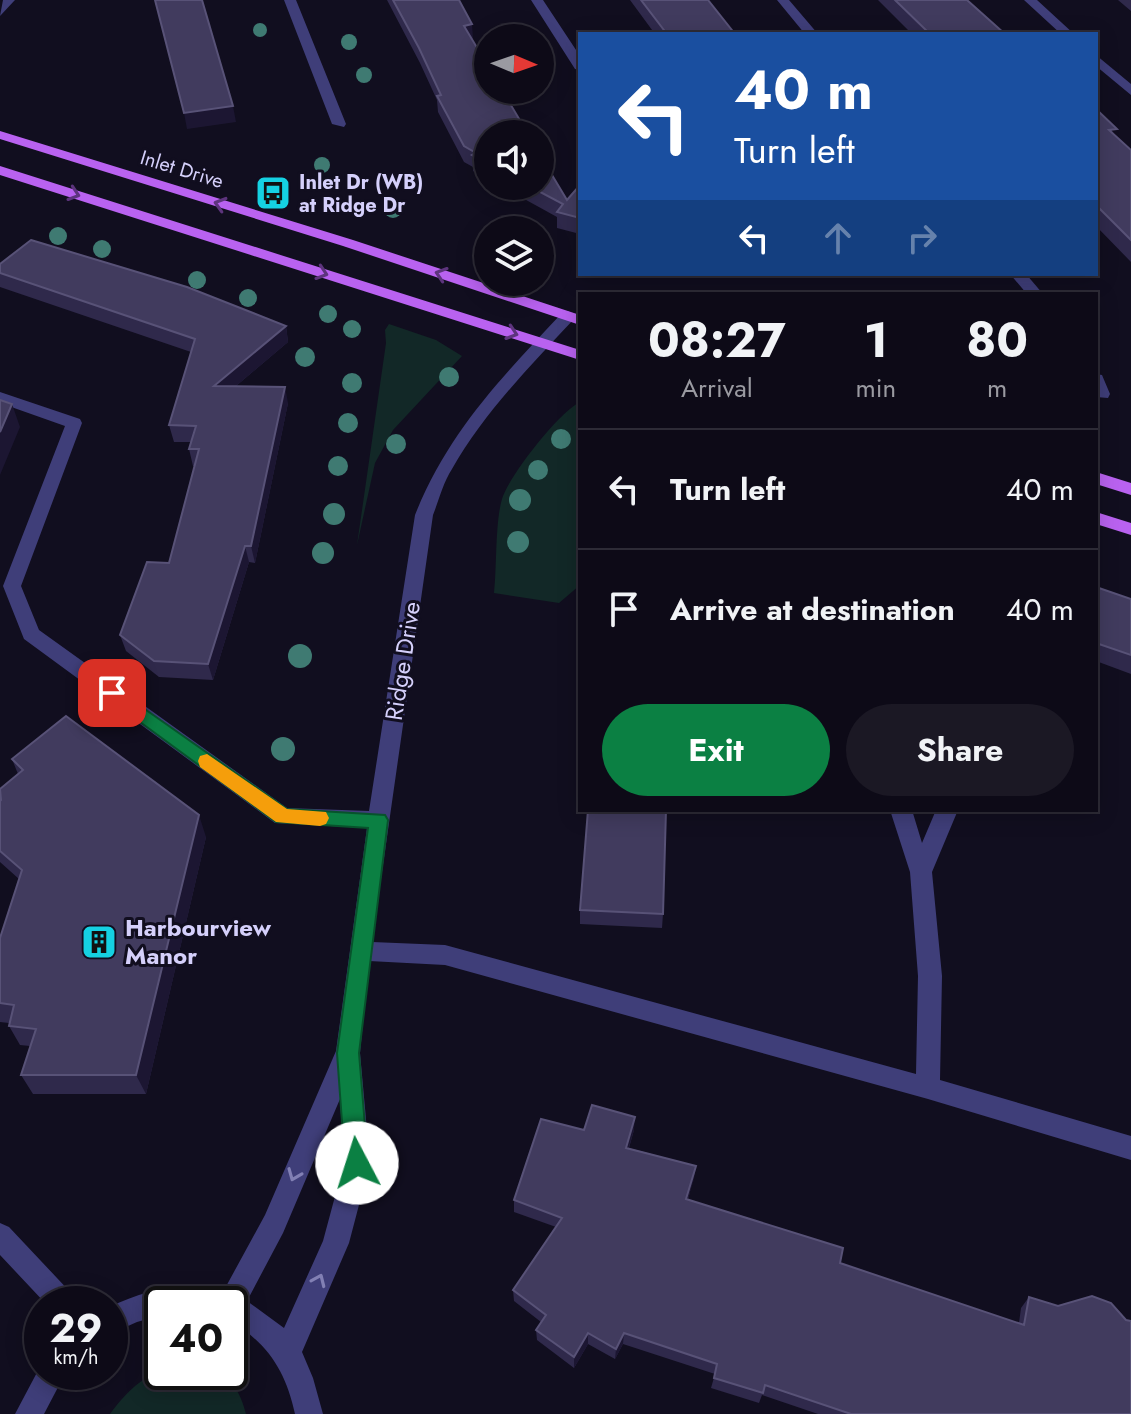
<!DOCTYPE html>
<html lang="en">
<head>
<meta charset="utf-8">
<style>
  :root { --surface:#0d0a17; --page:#1b1824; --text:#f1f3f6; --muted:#9a9aa1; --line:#2d2b36; --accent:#0b8043 }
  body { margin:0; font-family:Jost,sans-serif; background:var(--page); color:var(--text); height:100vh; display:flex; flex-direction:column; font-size:30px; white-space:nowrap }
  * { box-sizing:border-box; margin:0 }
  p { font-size:26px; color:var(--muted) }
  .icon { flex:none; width:44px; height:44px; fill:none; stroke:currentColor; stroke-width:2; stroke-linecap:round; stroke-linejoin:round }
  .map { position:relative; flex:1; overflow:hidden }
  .drawer { position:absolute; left:578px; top:292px; width:520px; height:520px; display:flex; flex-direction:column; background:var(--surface); border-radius:0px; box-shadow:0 4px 20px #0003,0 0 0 2px var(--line) }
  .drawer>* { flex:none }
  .guide { position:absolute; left:578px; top:32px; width:520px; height:244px; border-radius:0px; box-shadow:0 4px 20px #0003,0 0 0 2px var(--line); background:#1a4fa0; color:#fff; overflow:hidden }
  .needle { width:52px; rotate:92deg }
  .buttons { position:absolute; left:474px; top:24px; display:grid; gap:16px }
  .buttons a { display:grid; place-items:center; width:80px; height:80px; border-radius:50%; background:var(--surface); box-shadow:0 4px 20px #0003,0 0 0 2px var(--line); font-size:40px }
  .speed { position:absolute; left:24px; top:1286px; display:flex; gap:16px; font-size:40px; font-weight:700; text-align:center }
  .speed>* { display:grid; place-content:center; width:104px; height:104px; border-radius:50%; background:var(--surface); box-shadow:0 4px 20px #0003,0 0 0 2px var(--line); line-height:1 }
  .speed small { font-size:20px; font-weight:400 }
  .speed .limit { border:4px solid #111; border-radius:12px; background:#fff; color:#111 }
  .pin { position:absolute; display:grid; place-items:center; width:68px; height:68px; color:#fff; margin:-34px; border-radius:16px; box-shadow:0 4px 12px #0006 }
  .me { position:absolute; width:88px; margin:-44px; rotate:355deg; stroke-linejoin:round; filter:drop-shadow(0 0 6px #0008) }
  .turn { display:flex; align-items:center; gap:28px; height:168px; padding:0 24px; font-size:36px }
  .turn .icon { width:104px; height:104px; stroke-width:2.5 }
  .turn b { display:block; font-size:56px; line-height:68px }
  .lanes { display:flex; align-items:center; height:76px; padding:0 24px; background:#0003; justify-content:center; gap:40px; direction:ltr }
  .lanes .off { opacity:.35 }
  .eta { display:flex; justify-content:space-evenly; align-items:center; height:136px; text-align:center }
  .eta b { font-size:48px; font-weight:700; line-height:56px }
  .action { display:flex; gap:16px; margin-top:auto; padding:16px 24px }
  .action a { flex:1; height:92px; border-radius:48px; background:var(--accent); color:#fff; font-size:32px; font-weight:700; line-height:92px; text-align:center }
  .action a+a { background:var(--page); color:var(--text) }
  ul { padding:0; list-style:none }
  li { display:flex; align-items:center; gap:24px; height:120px; padding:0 24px; border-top:2px solid var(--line) }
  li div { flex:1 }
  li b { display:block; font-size:30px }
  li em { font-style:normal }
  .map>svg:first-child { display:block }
  .green { fill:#122827 }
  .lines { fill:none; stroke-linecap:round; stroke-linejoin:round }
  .minor { fill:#3f3e79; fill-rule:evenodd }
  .major { fill:#b962f0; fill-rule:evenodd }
  .tree { fill:#3f7a72 }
  .wall { fill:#2f294b }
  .shaded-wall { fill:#1c1632 }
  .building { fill:#413b5e; stroke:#585277; stroke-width:2 }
  .oneway { stroke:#5d347d }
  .oneway2 { stroke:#8280b4 }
  .route { fill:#0b8043; stroke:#07532c; stroke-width:2 }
  .slow { fill:#f59e0b }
  .labels { text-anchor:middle; stroke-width:6; stroke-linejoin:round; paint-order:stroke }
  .far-street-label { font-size:20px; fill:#d5d0fb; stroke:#110e1f }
  .far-poi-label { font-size:20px; font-weight:bold; fill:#d5d0fb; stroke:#110e1f; text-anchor:start }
  .street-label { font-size:24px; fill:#d5d0fb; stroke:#110e1f }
  .poi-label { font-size:24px; font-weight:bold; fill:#d5d0fb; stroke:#110e1f; text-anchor:start }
</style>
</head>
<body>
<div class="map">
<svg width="1131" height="1414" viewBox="0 0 1131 1414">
  <rect width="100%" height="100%" fill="#110e1f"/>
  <path class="green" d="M389,324L436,340L462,356L393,430L375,463L357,545L386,343L385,330Z
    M580,402V585L559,603L494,593C497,567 495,523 502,499C509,476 559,412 580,402Z
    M162,1370C193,1384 231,1352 246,1414H110C125,1394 138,1380 162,1370Z"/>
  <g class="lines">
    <path class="minor" d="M3,0H15L0,16Z
      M284,0H296L346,124L344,127L332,124Z
      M531,0H543L580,56V70L575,69Z
      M777,0H789L818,34H805Z
      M1024,0H1037L1074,34H1061Z
      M1096,55L1131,84V95L1096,66Z
      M1010,274H1026L1043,294H1027Z
      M568,311L576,316L574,319C530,366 484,413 452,469C443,483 439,500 433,515L372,942L445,945L916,1074L918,976L910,872L890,810H912L922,843L936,810H958L932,872L942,976L940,1080L1131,1136V1160L928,1099L445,965L369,961L360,1053L370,1163L349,1243L302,1352L313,1378L323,1414H295C286,1372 268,1343 230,1321V1304H162V1315L137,1322L110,1334V1307C146,1289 184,1281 223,1292L265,1215L336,1051L367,828L275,823L24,639L3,586L65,426L0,403V392L80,419L82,423L21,586L39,630L287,808L369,811L415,515C448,432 502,377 562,313ZM340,1099L344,1163L323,1241L284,1328L247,1301L283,1233Z
      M1096,374L1102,375L1110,394L1108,398L1096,397Z
      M0,1223L9,1227L73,1295L77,1304H46L0,1255Z
      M42,1363V1372H66L44,1414H15Z"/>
    <path class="major" d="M0,131L353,240L580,315V325L343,246L0,139Z
      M0,166L580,350V360L0,175Z
      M1096,472L1131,483V495L1096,484Z
      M1096,512L1131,523V535L1096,524Z"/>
  </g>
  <g class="tree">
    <circle cx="260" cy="30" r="7"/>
    <circle cx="349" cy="42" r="8"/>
    <circle cx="364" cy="75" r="8"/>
    <circle cx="322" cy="165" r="8"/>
    <circle cx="393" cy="209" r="9"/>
    <circle cx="58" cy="236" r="9"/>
    <circle cx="102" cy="249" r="9"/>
    <circle cx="197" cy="280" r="9"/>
    <circle cx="248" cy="298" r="9"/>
    <circle cx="328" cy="314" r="9"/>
    <circle cx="352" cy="329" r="9"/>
    <circle cx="305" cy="357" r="10"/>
    <circle cx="449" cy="377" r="10"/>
    <circle cx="352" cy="383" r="10"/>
    <circle cx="348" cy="423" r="10"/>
    <circle cx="561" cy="439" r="10"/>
    <circle cx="396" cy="444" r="10"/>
    <circle cx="338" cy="466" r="10"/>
    <circle cx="538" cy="470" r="10"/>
    <circle cx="520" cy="500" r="11"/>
    <circle cx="334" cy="514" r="11"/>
    <circle cx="518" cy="542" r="11"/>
    <circle cx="323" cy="553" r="11"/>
    <circle cx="300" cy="656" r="12"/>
    <circle cx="283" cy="749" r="12"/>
  </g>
  <path class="wall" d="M387,0H459L472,24V40L488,134V179L473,171V167L464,162L438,112L437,100L420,63Z
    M630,0H708L735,34H655Z
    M878,0H967L1005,34H912Z
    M1118,0H1131V11Z
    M1096,109L1115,135L1131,150V262L1096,226Z
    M580,185V234L557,228V217L501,186H540L567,200Z
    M0,264L286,326L288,342L236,386L288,403L255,563L249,562L213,680L159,677L126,651L120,635L169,563L195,466H193L189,449L191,442H174L169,425L191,352L0,287Z
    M1096,587L1131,599V674L1096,661Z
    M12,759L206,837L146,1094H33L21,1075L30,1046L20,1045L9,1026V1023L0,1022V938L19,879L0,862V789L18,774Z
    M580,910L663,914L662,928L580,924Z
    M584,1130H634L629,1148L696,1166L688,1200L840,1263L1019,1323L1021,1308L1029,1297L1131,1414H818L762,1395L759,1403L711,1388L715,1374L623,1344L615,1359L588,1344L574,1368L537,1340L536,1330L541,1322L514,1301L513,1290L556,1227L514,1212V1200Z"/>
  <path class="shaded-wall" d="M472,24L473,39L465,41L464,26Z
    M233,106L236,122L187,129L184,113Z
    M286,326L288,342L217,402L214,386Z
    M285,387L288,403L255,563L251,546Z
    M12,404L20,427L0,475V432Z
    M245,546L249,562L213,680L208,664Z
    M199,815L206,837L146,1094L136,1075Z
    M635,1117L634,1130L625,1160L626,1148Z
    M696,1166L694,1179L684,1211L686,1199Z
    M588,1333V1344L574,1368V1357Z
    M624,1333L623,1344L615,1359L616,1349Z"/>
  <path class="building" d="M155,0H202L233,106L184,113Z
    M393,0H459L472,24L464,26L488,66V90H502L528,134H488V164L472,155L476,153L464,146L437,96L441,95L419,48Z
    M641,0H708L735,34H667Z
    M895,0H967L1005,34H930Z
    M1096,109L1117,129L1109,130L1131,150V240L1096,205Z
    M540,155L567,200L580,185V218L557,212L563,204L529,186H540Z
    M31,240L187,287L286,326L214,386L285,387L251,546H245L208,664L154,661L120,635L147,562L169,563L199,449H189L196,426L169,425L195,339L0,273V264Z
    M0,400L12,404L0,432Z
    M1096,587L1131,599V655L1096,643Z
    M66,716L199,815L136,1075H21L36,1029L9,1026L14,1005L0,1003V938L22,870L0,851V801L1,800L0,789L23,770L12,759Z
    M588,810H666L663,914L580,910Z
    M592,1105L635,1117L626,1148L696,1166L686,1199L843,1248L840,1263L1024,1325L1029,1297L1058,1306L1092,1296L1111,1303L1126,1320L1131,1321V1414H851L765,1385L763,1393L714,1378L717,1364L624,1333L616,1349L588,1333L574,1357L536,1330L546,1315L513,1290L562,1218L514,1200L541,1119L584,1130Z"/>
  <defs><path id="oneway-chevron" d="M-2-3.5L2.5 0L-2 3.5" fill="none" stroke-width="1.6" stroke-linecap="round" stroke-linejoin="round" transform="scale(2)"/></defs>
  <g class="oneway">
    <use href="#oneway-chevron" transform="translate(74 194) rotate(18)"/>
    <use href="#oneway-chevron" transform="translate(220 204) rotate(-163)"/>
    <use href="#oneway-chevron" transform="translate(322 273) rotate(18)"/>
    <use href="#oneway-chevron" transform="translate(441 274) rotate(-162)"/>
    <use href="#oneway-chevron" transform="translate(512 333) rotate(18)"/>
  </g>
  <g class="oneway2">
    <use href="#oneway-chevron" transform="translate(294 1175) rotate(112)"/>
    <use href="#oneway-chevron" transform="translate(319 1280) rotate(-66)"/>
  </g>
  <path class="route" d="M112,686L287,809L385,815L388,820L359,1053L368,1163L365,1170L357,1174L349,1170L345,1163L337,1053L368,828L276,822L106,697L103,693L106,688Z"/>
  <path class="slow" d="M207,754L287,809L326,812L329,818L326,824L320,826L276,822L200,767L198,761L200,756Z"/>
  <defs>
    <symbol id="bus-square" viewBox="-11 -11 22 22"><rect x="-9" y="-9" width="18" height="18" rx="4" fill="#15d1e2" stroke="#110e1f"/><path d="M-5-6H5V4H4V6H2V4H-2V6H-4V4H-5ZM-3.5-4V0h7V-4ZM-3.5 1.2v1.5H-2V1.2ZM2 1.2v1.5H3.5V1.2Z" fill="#111"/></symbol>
    <symbol id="building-square" viewBox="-11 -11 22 22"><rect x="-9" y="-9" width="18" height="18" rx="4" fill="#15d1e2" stroke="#110e1f"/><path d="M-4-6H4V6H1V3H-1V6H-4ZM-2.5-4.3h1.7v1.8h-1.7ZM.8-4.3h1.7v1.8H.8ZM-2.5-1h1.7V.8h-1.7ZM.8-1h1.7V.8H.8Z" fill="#111"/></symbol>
  </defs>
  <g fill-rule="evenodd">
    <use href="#bus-square" x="253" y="173" width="40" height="40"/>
    <use href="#building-square" x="79" y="922" width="40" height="40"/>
  </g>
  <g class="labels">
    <g class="far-street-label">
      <text transform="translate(182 169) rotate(17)" y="7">Inlet Drive</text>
    </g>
    <g class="far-poi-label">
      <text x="299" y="189">Inlet Dr (WB)<tspan x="299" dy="23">at Ridge Dr</tspan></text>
    </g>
    <g class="street-label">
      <text transform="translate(403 661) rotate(-81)" y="8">Ridge Drive</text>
    </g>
    <g class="poi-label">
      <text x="125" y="936">Harbourview<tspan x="125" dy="28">Manor</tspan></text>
    </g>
  </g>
</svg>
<div class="buttons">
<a><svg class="needle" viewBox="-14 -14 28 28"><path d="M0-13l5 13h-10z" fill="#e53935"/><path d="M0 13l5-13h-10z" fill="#9a9aa1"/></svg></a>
<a><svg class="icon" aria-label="sound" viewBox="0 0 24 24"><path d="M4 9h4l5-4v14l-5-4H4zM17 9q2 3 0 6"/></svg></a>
<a><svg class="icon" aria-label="layers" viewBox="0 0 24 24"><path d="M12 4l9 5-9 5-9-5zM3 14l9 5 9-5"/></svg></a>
</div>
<div class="speed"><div>29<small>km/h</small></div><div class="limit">40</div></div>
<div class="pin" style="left:112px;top:693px;background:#d93025"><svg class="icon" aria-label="arrive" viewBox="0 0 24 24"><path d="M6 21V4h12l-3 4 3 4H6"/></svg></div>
<svg class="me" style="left:357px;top:1163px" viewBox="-20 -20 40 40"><circle r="19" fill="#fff"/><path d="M0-13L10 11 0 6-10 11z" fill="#0b8043"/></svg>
<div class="guide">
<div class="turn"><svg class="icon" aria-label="left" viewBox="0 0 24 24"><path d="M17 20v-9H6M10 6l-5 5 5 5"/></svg><div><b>40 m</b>Turn left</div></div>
<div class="lanes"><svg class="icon" aria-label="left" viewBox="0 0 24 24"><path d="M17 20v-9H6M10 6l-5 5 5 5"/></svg><svg class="icon off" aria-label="ahead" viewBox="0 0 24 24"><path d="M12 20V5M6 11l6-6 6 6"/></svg><svg class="icon off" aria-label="right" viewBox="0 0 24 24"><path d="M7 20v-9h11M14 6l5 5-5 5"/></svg></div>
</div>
<section class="drawer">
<div class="eta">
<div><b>08:27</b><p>Arrival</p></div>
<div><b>1</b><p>min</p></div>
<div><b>80</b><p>m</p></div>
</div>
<ul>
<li><svg class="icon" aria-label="left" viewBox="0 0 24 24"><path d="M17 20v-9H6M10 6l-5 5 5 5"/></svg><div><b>Turn left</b></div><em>40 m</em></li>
<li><svg class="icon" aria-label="arrive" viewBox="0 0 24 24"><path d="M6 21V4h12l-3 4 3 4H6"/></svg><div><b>Arrive at destination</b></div><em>40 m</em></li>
</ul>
<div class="action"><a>Exit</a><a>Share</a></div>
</section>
</div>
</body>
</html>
